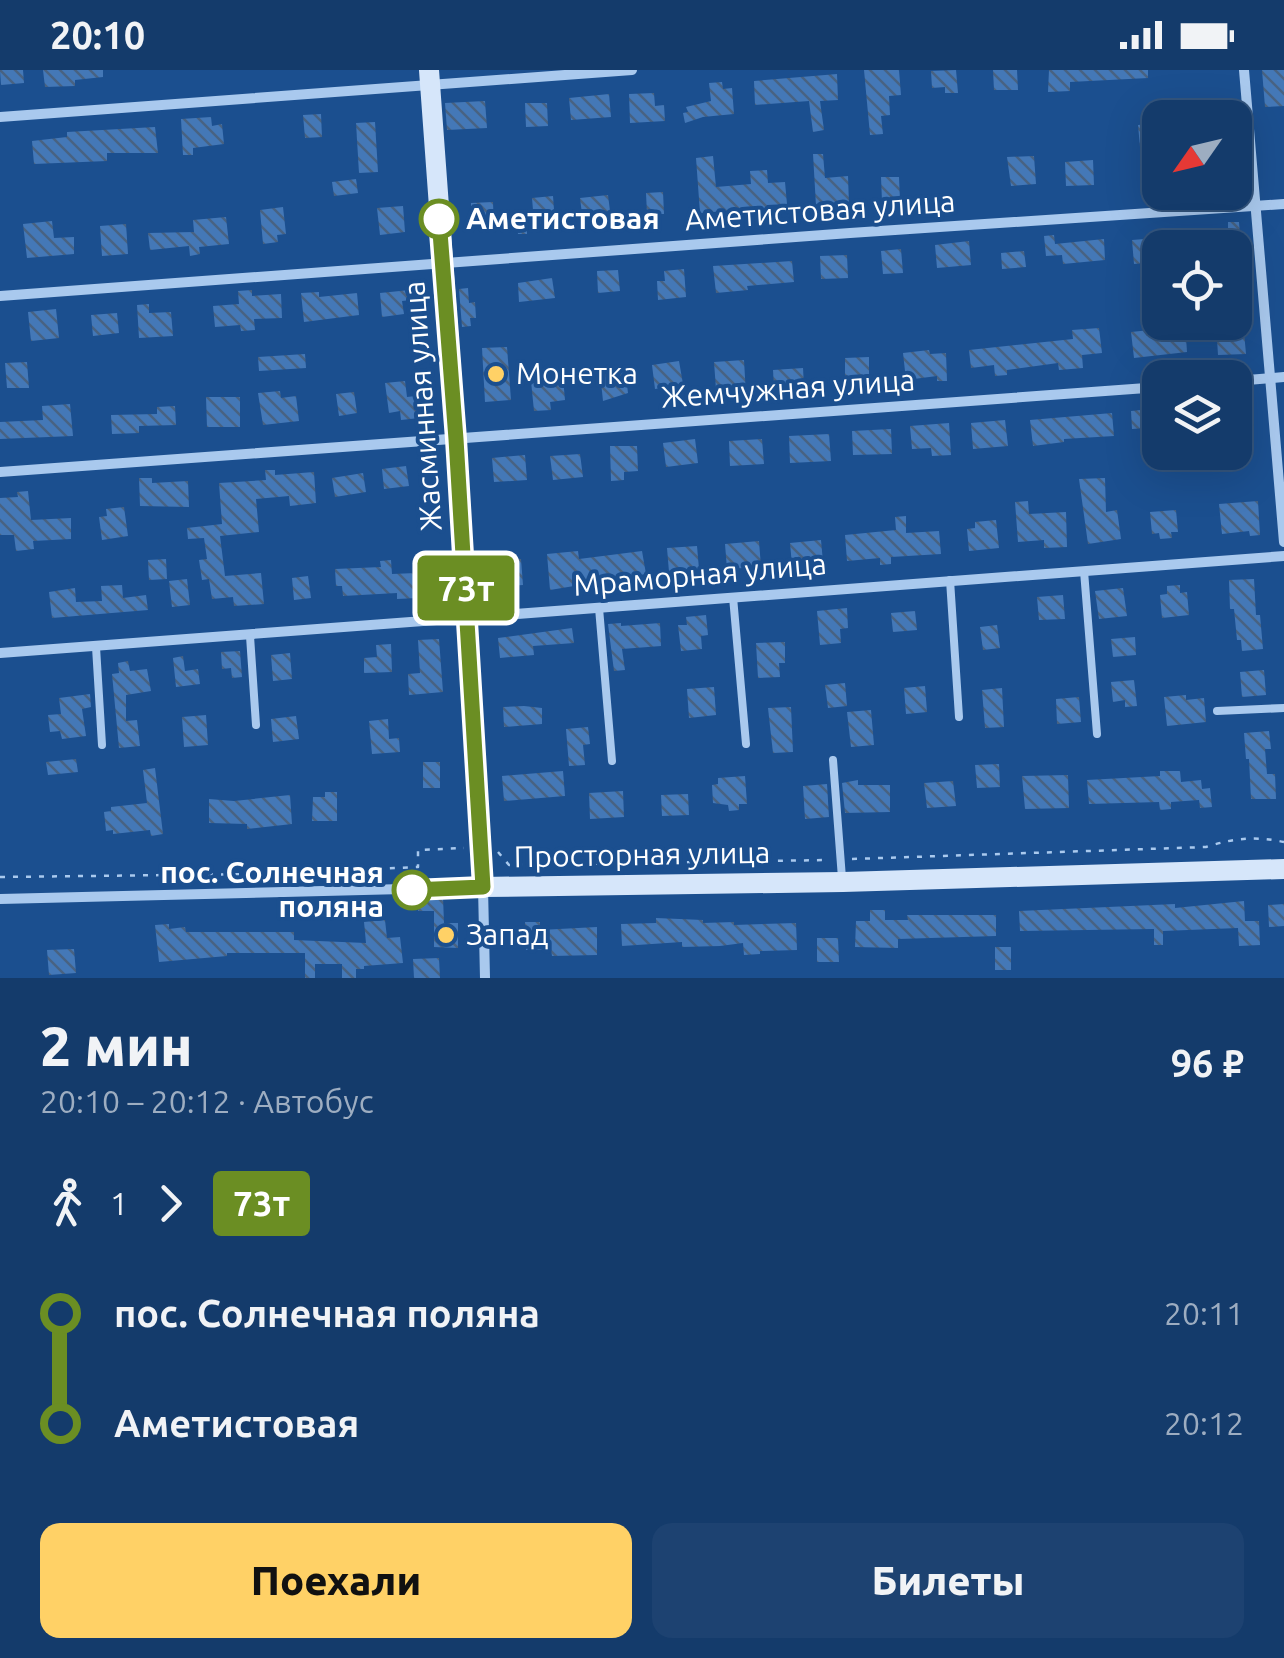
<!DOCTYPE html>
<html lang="ru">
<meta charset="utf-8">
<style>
body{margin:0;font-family:Ubuntu,sans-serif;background:#1d4271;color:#f1f3f6;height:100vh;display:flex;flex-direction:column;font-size:38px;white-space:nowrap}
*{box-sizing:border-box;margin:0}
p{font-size:32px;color:#9dadc1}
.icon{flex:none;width:55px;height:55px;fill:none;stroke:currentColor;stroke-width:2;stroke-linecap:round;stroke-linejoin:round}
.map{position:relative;height:908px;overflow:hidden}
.sheet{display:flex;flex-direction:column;background:#143b6b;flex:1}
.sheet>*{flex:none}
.badge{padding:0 20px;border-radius:8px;font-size:35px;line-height:65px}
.needle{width:65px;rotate:236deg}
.controls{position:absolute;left:1142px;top:30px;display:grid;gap:20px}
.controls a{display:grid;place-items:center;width:110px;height:110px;border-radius:20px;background:#143b6b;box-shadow:0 10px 40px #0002,0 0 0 2px #33557e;font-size:50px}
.map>.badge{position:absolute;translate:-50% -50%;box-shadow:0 0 0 5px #fff}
.legs{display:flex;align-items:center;gap:15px;height:110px;padding:0 40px;font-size:32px}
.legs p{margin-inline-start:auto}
.headline{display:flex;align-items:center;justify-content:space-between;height:170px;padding:0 40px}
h1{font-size:55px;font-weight:800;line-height:75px}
.action{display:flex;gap:20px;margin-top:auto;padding:20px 40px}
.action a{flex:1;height:115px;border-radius:20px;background:#ffd166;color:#111;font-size:40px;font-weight:800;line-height:115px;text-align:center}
.action a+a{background:#1d4271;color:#f1f3f6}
ul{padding:0 40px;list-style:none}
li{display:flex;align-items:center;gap:35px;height:110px;font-size:38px}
li i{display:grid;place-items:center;width:15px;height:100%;margin:0 12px;background:currentColor}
li i::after{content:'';width:25px;height:25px;margin:-12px;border:8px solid;border-radius:50%;background:#143b6b}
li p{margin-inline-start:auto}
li:first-child i{background:linear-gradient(#0000 50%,currentColor 0)}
li:last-child i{background:linear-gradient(currentColor 50%,#0000 0)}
.status{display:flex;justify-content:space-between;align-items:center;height:70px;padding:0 50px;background:#143b6b;direction:ltr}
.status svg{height:28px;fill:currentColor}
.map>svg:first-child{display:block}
.building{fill:url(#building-back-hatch)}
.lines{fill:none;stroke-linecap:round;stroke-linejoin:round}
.path{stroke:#a9c9ee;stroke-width:2.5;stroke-dasharray:5 8;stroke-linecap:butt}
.lane{stroke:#a9c9ee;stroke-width:8}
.street{stroke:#a9c9ee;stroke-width:10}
.secondary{stroke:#d6e6fa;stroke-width:20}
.line-1-casing{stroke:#fff;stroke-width:22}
.line-1{stroke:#6b8e23;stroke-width:15}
.stop-1-dot{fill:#fff;stroke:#6b8e23;stroke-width:5}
.poi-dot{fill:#ffd166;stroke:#1b4f8f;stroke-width:4}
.labels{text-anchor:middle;stroke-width:8;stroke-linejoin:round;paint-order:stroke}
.street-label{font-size:30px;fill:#fff;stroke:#1b4f8f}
.stop-label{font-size:30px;font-weight:bold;fill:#fff;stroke:#1b4f8f;text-anchor:start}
.poi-label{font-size:30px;fill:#fff;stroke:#1b4f8f;text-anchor:start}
</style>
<div class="status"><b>20:10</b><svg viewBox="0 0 49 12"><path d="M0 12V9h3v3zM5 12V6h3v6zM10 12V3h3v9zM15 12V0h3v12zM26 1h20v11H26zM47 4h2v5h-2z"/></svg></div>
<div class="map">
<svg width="1284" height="908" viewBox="0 0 1284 908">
<defs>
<pattern id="building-back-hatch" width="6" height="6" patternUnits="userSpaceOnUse" patternTransform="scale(2.5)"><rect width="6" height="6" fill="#4478b7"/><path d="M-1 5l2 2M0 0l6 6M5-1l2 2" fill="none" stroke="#486282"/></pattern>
</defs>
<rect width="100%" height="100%" fill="#1b4f8f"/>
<g class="building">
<path d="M0,0h23l1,13 -23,2z"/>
<path d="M43,0h60v7l-28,3v6l-30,1z"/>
<path d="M864,0h35l2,25 -12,1 1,19 -9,1 2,18 -13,1z"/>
<path d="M956,0l2,23h-13v-6l-13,1 -1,-17z"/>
<path d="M993,0h24l1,20h-24z"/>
<path d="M1148,0v8l-78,4v9l-22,1 1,-22z"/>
<path d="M1262,0h22v36l-19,1z"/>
<path d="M837,4l1,26 -18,1 4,29 -11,2 -4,-31 -54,4 -1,-24z"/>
<path d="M722,12l1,7 9,-1 2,26 -31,3 -18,6 -2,-10 5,-1 -2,-5 25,-6 -2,-18z"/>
<path d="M654,23l1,13 9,-1 1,16 -35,2 -1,-29z"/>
<path d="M609,24l2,23 -40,3 -2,-22z"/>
<path d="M485,31l2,27 -40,2 -2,-27z"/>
<path d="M525,33h22l1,23 -22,1z"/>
<path d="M321,44l1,23 -17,1 -2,-23z"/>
<path d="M211,47l1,9 10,-2 2,20 -31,4v7h-10l-2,-36z"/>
<path d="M375,52l3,50 -19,1 -3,-50z"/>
<path d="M1160,53v67l-16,1 -6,-66z"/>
<path d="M155,57l3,26h-51v8l-73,3 -2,-23 35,-4v-5z"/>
<path d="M813,84h10l2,24 23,-2 1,29 -33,1z"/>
<path d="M713,86l3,31 35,-3 -1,-13 17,-1 1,13 17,-1 2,22 -20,1 1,9 -15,1 -1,-6 -52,4 -4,-55z"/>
<path d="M1034,86l2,28 -25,2 -4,-29z"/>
<path d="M1093,90l1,25 -28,1 -1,-24z"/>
<path d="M881,107h18l1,23 -18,1z"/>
<path d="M356,109l2,14 -24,3 -2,-14z"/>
<path d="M663,122l1,22h-17l-1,-21z"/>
<path d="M608,125l3,24 -28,3 -3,-24z"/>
<path d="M553,126l2,27 -28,2v9h-9l-2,-23 17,-1 -1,-12z"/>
<path d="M493,132l1,29 -14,1v-5l-8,1 -1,-25z"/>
<path d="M403,136l2,26 -25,3 -3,-27z"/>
<path d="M283,137l3,27 -9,1 1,7 -15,2 -3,-34z"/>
<path d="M226,147l3,27 -30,3 1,7 -10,2 -1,-10 -39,4 -2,-17 46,-1 -1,-12z"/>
<path d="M52,151l2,17 20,-1v17l-47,4 -4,-34z"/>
<path d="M1228,152h11l2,26h-62l-2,-16 51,-3z"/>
<path d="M126,154l2,30 -26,2 -2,-30z"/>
<path d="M1054,165l1,9 49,-5 1,21 -42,4 -1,-9 -16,1 -2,-20z"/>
<path d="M1157,168l2,24 -25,2 -2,-24z"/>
<path d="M969,171l2,24 -34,3 -2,-23z"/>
<path d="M901,179l2,24 -20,1 -2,-23z"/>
<path d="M1024,181l2,16 -24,2 -1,-16z"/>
<path d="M847,185l1,23 -27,1 -1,-23z"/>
<path d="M792,191l2,21 -47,4 1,4 -32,3 -3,-27z"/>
<path d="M684,199l2,28 -28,3 -1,-19h8l-1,-10z"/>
<path d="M618,200l2,21 -22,2 -1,-22z"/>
<path d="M552,208l3,20 -36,4 -1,-19z"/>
<path d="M468,218l1,15 6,-1 1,16h-6l1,8 -9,1 -3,-38z"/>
<path d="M252,220v6l29,-2 1,24 -28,1 1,11 -14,1 -1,-6 -25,2 -2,-21 26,-2 -1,-13z"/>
<path d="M410,220l1,10 -9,1 2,13 -22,3 -2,-24z"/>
<path d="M319,222v5l38,-4 2,22 -55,7 -3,-29z"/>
<path d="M149,234v9l22,-1 2,24 -34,2 -2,-33z"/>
<path d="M56,239l3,29 -28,3 -3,-29z"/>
<path d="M117,243l2,20 -26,3 -2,-21z"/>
<path d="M1216,252h27l3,32 -28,1z"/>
<path d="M1099,258l3,25 -20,2 1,13 -24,2 -1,-7 -51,7v5l-12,1 -1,-11 -23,3 -2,-18 104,-11 -1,-9z"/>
<path d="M1160,259l2,11 24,-3 1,15 -53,6 -3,-26z"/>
<path d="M507,277l4,53 -26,2 -3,-54z"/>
<path d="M929,280l1,4 16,-1 1,28h-10v-5l-31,4 -3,-27z"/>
<path d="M305,284l1,14 -47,3 -1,-14z"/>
<path d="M869,287v18l-24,1v-18z"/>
<path d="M744,290l2,35 -11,1 -1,-8 -18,1 -2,-27z"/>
<path d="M679,291l4,23h-4l1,9 -11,2 -1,-8 -13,2 -3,-24z"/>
<path d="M27,292l2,26h-22l-2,-25z"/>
<path d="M803,298l1,19 -30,1 -1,-18z"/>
<path d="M625,299l3,24 -25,8 -3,-29z"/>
<path d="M563,308l2,22 -15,2 1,8 -17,1 -3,-30z"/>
<path d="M405,311l2,16 9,-1 3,22 -18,2 -1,-9 -11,2 -4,-30z"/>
<path d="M280,321l1,7 15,-2 3,25 -36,4 -5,-32z"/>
<path d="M354,322l3,21 -18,3 -3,-22z"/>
<path d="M206,327h34v30h-33z"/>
<path d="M1235,333h12l1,22h-4l3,29 -12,1z"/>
<path d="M70,334l3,32 -73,3v-17l43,-2 -1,-14z"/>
<path d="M175,336l1,19 -37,1v7l-27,1 -1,-19 46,-1v-7z"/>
<path d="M1160,338v19l-28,2 -1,-18z"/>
<path d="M1112,343l2,23 -50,3v3l-31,4 -3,-26z"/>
<path d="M1005,350l3,26 -35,3 -2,-26z"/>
<path d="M949,353l2,32 -19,1 -1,-8 -19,1 -2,-23z"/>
<path d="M891,359l1,25 -39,1 -1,-24z"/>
<path d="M829,364l2,27 -41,2 -1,-27z"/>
<path d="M695,369l3,24 -32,4 -3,-24z"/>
<path d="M762,369l2,25 -34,2 -1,-25z"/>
<path d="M610,376h27l1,25 -14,1v8l-13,1z"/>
<path d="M580,384l3,23 -30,3 -3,-24z"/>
<path d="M525,385l2,25 -33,2 -2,-24z"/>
<path d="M406,396l3,20 -25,3 -2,-20z"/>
<path d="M265,400h10v5l39,-3 2,31 -26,3 -1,-10 -33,3 3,33 -39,4 5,40 36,-3 3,31 -30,2 -1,-9 -21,2 -3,-20 -7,1 -3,-20 8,-1 -3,-21 -16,1 -1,-11 35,-4 -3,-41 47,-3z"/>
<path d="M363,403l3,19 -31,5 -3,-19z"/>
<path d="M139,408h13v5l36,-2 1,26 -49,-1z"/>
<path d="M1105,408l1,34 11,-2 4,29 -33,5 -9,-65z"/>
<path d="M28,421l3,29 40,-2v21l-38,2 1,8 -18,2 -2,-16h-14v-37l18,-1 -1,-5z"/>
<path d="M1028,431l1,13 37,-2 1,35 -23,1v-8l-26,2 -3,-40z"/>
<path d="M1258,431l2,34 -10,1 -1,-5 -27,3 -3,-30z"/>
<path d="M124,437l4,29 -26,4 -3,-23 8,-1 -1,-7z"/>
<path d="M1176,440l2,22h-7l1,6 -12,1 -1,-6 -7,1 -2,-22z"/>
<path d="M906,446v17l33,-2 2,23 -50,3v7l-11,1v-7l-33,3 -2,-26 51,-5 -1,-13z"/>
<path d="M996,450l3,28 -30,3 -2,-22 8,-1v-6z"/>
<path d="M821,470l2,22 -31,3 -2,-22z"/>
<path d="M759,471l2,26 -34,2 -2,-25z"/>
<path d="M697,476l2,23 -30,3 -2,-24z"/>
<path d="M578,481l1,8 63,-8 4,23 -96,16 -3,-36z"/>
<path d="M166,489l1,20 -18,1 -1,-20z"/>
<path d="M521,489l2,26 -43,3 -2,-27z"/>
<path d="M391,490l1,14 24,-1 1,25 -20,1v-6l-54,3 -1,-10h-6l-1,-17 46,-2 -1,-6z"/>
<path d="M308,506l3,22 -17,2 -2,-22z"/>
<path d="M187,509l3,26 -18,2 -3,-26z"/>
<path d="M1254,509l2,36h4l3,34 -21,2 -1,-11h-4l-3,-31h-4l-1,-29z"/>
<path d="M122,515l1,13 23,-3 2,15 -96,8 -3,-26 26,-4 1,14 26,-1 -1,-15z"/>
<path d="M1180,515v8l7,-1 2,23 -27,3 -2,-23 7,-1v-8z"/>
<path d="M1123,518l4,28 -28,3 -4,-28z"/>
<path d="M1063,525l2,24 -26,1 -2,-23z"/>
<path d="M847,538l1,20 -8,1 1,14 -21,2 -3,-34z"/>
<path d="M915,541l2,19 -24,2 -2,-19z"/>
<path d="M706,545l2,20 -7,1 1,13 -21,2 -3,-26h9l-1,-8z"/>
<path d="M621,553v3l39,-3 1,23 -39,3 3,21 -11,1 -6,-47z"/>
<path d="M997,555l3,23 -17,2 -3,-23z"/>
<path d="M572,558l2,15 -41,3 1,9 -34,3 -2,-20z"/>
<path d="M1135,567l1,18 -23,2 -2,-18z"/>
<path d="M439,569l4,53 -34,3 -1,-21 12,-1 -2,-33z"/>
<path d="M785,572v21h-6l1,14 -22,1 -2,-35z"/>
<path d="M391,574l1,28 -28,1v-15l13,-1 -1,-12z"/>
<path d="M240,581l2,26 -10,1 -1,-10 -9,1 -1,-17z"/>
<path d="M290,583l2,26 -19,2 -2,-26z"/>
<path d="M183,586l2,15 13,-2 2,15 -24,3 -3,-29z"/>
<path d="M128,591l2,10 17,-2 4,22 -25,4v26l11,-1 3,26 -21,2 -7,-74 7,-1 -1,-10z"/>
<path d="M1264,600l2,25 -24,2 -2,-25z"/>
<path d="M1134,610l3,26 -12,1v-7l-12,2 -2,-20z"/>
<path d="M845,613l2,23 -19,2 -3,-23z"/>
<path d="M925,616l2,26 -21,2 -2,-26z"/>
<path d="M714,617l2,28 -27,3 -2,-29z"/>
<path d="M1002,618l2,39 -19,1 -3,-38z"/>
<path d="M90,624l1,13 -9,2 4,27 -24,3 -2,-8 -10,1 -2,-17 13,-1 -2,-16z"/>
<path d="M1186,625v5l18,-2 2,24 -39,4 -3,-29z"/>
<path d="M1079,627l2,25 -24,2 -1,-25z"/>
<path d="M524,636l18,2v16l-38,3 -1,-20z"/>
<path d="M791,637l2,45 -20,1 -5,-45z"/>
<path d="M871,640l3,35 -23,2 -4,-35z"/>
<path d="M206,645l2,30 -24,2 -2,-30z"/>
<path d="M296,646l3,23 -26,3 -2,-23z"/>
<path d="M388,649l1,20 10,-1 1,14 -28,2 -3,-33z"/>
<path d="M588,657l2,17 -7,1 2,20 -16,1 -3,-37z"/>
<path d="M1269,661l2,18h-6l2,25h8l1,25h-25l-2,-40h-3l-2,-26z"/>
<path d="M76,689l2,13 -30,3 -2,-13z"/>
<rect x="423" y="692" width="17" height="26"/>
<path d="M999,694l1,23 -23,1 -2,-23z"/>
<path d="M155,698l8,66 -12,2 -1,-6 -37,4v-4l-7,1 -2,-19 7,-1v-4l36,-4 -4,-33z"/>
<path d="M563,701l2,25 -61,5 -2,-25z"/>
<path d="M1160,701h20l1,11 20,-2 1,9 8,-1 2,19 -12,1 -1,-8 -28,2v7l-11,1 -1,-8 -70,2 -2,-24 73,-4z"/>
<path d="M1068,705l1,33 -44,1 -3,-33z"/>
<path d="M745,706l2,28h-8v6l-10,1 -1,-6 -15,-2 -1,-18 6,-1v-6z"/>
<path d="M858,710v5h32v27l-45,1 -3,-30z"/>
<path d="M953,711l3,25 -29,2 -3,-25z"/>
<path d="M827,714l2,33 -24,2 -2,-33z"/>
<path d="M623,721l1,26 -34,2 -1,-26z"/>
<path d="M325,722h12v29h-25l1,-24h12z"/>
<path d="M688,724l1,21 -27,1 -1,-21z"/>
<path d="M290,725l2,29 -45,5v-5l-38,-1v-24l25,2z"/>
<path d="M418,827h25l1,26h14v25l-24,-1v-36h-16z"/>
<path d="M1244,831l1,20h14l1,24 -21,1 -1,-18 -75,3v14h-9v-16l-134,2 -1,-20 156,-7v4z"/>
<path d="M1284,834v22l-15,1 -1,-22z"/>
<path d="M870,840h15v10h23l-1,-5h89v21l-98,3v9l-43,-1 1,-26h14z"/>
<path d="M656,848l47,2v3l31,-1v3l62,-2 1,27 -37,1v3l-16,1 -1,-12 -23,3 -38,1v-5l-60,4 -1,-22 35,-1z"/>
<path d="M385,850l2,18 13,-1 3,26 -39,3v3h-8v9h-14v-14h-27v14h-10v-25h-78v3l-68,6 -4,-37 14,-1v5l16,-2 1,5h108v8l72,3 -2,-21z"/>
<path d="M525,852h15v8l57,-3v28l-45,1 -1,-7 -25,1z"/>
<path d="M817,868h21l1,24h-22z"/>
<rect x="995" y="877" width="16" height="23"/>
<path d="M74,879l2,24 -27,2 -2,-25z"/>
<path d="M439,888l1,20h-26l-1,-19z"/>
</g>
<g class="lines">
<g class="path">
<path d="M498,782l11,13 320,-5"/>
<path d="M852,789l354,-12c28,-9 49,-11 78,-5"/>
<path d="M0,807l256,-3 162,-7v-17l46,-2"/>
</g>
<g class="lane">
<path d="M1084,501l13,163"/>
<path d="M950,510l9,137"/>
<path d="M733,527l13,147"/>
<path d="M599,538l13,153"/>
<path d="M250,566l6,89"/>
<path d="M96,577l6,98"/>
<path d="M1217,641l67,-3"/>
<path d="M833,690l9,118"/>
</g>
<g class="street">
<path d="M1244,0l40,472"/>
<path d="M0,47l632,-47"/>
<path d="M0,226l850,-63 434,-29"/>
<path d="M1235,311l49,-4"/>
<path d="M0,402l1160,-85"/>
<path d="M0,583l1284,-97"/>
<path d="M0,829l483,-12 2,91"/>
</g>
<path class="secondary" d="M429,0l27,369 27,448 360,-5 441,-13"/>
</g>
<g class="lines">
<g class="line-1-casing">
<path id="line-1" d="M412,820l71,-3 -27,-448 -17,-220"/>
</g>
<use href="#line-1" class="line-1"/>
</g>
<g class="stop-1-dot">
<circle cx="439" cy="149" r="18"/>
<circle cx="412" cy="820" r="18"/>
</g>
<g class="poi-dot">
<circle cx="496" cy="304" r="10"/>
<circle cx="446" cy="865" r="10"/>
</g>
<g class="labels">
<g class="street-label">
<text transform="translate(820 141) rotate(-4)" y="10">Аметистовая улица</text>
<text transform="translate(788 319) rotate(-4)" y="10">Жемчужная улица</text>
<text transform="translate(423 336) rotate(-94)" y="10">Жасминная улица</text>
<text transform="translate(700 505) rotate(-5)" y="10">Мраморная улица</text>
<text transform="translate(642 785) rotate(-1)" y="10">Просторная улица</text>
</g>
<g class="stop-label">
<text x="466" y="159">Аметистовая</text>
<text x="384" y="813" text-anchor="end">пос. Солнечная<tspan x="384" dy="34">поляна</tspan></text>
</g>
<g class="poi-label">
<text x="516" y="314">Монетка</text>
<text x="466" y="875">Запад</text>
</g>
</g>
</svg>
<div class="controls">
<a><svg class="needle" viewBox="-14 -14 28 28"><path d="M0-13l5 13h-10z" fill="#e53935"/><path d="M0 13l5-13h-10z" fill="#9dadc1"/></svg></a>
<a><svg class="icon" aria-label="locate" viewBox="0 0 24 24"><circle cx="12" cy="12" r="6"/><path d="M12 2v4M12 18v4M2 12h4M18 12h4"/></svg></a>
<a><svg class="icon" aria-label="layers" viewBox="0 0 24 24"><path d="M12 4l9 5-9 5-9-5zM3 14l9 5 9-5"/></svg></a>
</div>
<b class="badge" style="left:466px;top:518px;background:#6b8e23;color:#fff">73т</b>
</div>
<section class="sheet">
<div class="headline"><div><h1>2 мин</h1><p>20:10 – 20:12 · Автобус</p></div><b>96 ₽</b></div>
<div class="legs"><svg class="icon" aria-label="walk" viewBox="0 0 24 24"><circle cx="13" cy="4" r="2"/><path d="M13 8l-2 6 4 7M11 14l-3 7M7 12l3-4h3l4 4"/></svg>1<svg class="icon" aria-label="forward" viewBox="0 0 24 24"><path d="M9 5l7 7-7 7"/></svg><b class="badge" style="background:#6b8e23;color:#fff">73т</b></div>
<ul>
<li><i style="color:#6b8e23"></i><b>пос. Солнечная поляна</b><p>20:11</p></li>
<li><i style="color:#6b8e23"></i><b>Аметистовая</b><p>20:12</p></li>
</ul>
<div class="action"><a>Поехали</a><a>Билеты</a></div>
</section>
